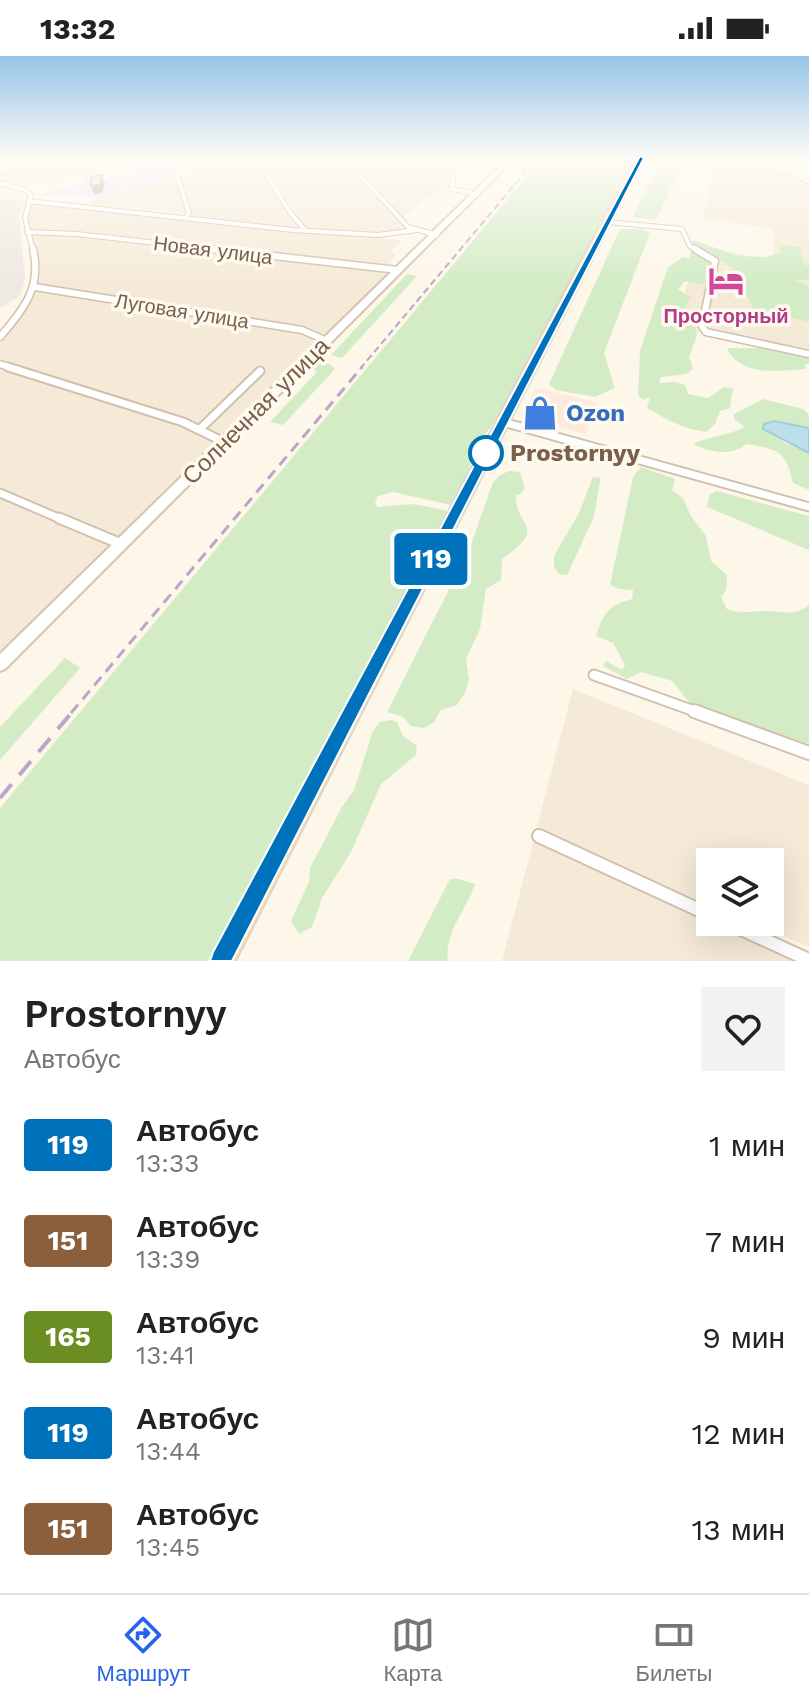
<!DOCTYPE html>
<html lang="ru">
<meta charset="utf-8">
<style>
body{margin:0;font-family:"Work Sans",sans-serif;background:#f2f2f2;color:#222;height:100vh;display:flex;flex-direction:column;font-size:30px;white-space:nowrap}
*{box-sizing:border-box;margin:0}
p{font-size:26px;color:#767676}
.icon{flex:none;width:44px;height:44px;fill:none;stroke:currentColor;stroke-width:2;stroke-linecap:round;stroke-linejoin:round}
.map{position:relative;height:905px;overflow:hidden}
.panel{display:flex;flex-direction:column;background:#fff;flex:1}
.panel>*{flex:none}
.badge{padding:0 16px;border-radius:6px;font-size:28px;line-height:52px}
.buttons{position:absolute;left:696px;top:792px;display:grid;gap:16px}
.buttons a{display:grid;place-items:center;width:88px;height:88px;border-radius:0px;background:#fff;box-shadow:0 8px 32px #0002;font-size:40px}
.map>.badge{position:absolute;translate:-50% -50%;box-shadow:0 0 0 4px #fff}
.round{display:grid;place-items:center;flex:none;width:84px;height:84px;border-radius:0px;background:#f2f2f2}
.overview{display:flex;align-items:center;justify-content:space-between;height:136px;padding:0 24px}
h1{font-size:38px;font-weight:600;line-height:60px}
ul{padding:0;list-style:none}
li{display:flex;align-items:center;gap:24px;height:96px;padding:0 24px}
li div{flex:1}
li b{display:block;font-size:30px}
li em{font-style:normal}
li .badge{min-width:88px;font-weight:700;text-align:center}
.status{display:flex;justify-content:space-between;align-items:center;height:56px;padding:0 40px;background:#fff;direction:ltr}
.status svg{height:22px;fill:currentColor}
.tab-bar{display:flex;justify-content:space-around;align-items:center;height:112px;border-top:2px solid #e0e0e0;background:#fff;font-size:22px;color:#767676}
.tab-bar a{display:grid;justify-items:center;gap:4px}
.tab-bar .on{color:#2563eb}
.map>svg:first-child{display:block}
.residential{fill:#f5ead7}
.commercial{fill:#fee9dd}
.industrial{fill:#eee9e2}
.education{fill:#f4e5fa}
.green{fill:#d3ecc6}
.water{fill:#bcdfe9;stroke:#a1cedb;stroke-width:2}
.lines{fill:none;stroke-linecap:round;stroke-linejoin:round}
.street-far4-casing{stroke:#d1c0ad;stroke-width:6}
.street-far3-casing{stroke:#d1c0ad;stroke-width:9}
.street-far2-casing{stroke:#d1c0ad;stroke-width:11}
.street-far1-casing{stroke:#d1c0ad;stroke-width:13}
.street-casing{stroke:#d1c0ad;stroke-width:16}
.secondary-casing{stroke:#d6c2ad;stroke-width:4}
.primary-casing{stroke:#dcd5d0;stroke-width:4}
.street-far4{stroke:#fff;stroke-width:4}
.street-far3{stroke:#fff;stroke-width:6}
.street-far2{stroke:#fff;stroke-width:7}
.street-far1{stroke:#fff;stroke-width:9}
.street{stroke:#fff;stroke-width:12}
.secondary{fill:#fff;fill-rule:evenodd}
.primary{fill:#fee2a0;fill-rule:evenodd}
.rail-far2{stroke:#bba5c9;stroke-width:2;stroke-dasharray:7 4;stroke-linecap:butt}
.rail-far1{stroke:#bba5c9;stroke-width:3;stroke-dasharray:11 7;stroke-linecap:butt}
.rail{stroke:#bba5c9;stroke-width:4;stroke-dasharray:18 12;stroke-linecap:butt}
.shaded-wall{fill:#ab9786}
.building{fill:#f4d8bf;stroke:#ab9786;stroke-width:2}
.line{fill:#0072bc;stroke:#fff;stroke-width:2}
.stop-dot{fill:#fff;stroke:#0072bc;stroke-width:4}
.labels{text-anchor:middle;stroke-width:7;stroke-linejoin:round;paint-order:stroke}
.far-street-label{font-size:20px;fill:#7a5f4b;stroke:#fffaf0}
.far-hotel-label{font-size:20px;font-weight:bold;fill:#b23c85;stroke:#fffaf0}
.street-label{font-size:24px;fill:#7a5f4b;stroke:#fffaf0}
.shop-label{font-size:24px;font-weight:bold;fill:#366cbe;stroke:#fffaf0;text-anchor:start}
.stop-label{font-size:24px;font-weight:bold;fill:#7a5f4b;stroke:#fffaf0;text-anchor:start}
</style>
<div class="status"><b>13:32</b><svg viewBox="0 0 49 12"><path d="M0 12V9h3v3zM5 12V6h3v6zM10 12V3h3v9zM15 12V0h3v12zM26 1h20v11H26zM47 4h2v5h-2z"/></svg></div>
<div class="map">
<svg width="809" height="905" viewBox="0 0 809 905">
<rect width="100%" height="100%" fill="#fdf7e9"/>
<g class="residential">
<path d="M0,102h153l-68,8v9l-72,8 -13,-2z"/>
<path d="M262,102h80l65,72 -29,4 -69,-5 -7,-5z"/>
<path d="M346,102h82l23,22 -49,37z"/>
<path d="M258,106l39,65 -105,-10 -11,-32 2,-10 32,-8z"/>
<path d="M716,106l69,9 24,12v171l-132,-26 19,-81 78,13v-31l-71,-11z"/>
<path d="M174,122l13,35 -97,-9 6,-6z"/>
<path d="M35,146l333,34 34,5 -12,11 6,2 -8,12 -358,-36 -3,-20 2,-6z"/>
<path d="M38,176l348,36 3,4 -63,65 -22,-8 -266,-43 2,-13 -9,-38z"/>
<path d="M42,234l258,41 23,11 -100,96 -37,-19 -186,-57v-20l34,-49z"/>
<path d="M0,310l180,57 35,22 -94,93 -121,-49z"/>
<path d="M0,441l114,49 -114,110z"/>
<path d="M573,633l236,96v162l-59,-25h20v-60h-60v43l-174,-75z"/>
<path d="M534,783l257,122h-289z"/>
</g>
<path class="commercial" d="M535,332l62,14 -11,32 -63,-15z"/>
<path class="industrial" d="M0,144h26l-7,14 6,65 -5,17 -20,12z"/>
<path class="education" d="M169,110l5,12 -78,20 -62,-2 55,-16z"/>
<g class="green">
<path d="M542,102h93l-138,259 -25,37 -4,21 -17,30 -58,-13 -15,4 -3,7 3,4 34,-3 33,6 2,3 -239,448h-208v-153z"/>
<path d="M662,102l23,2 -29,59 -22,-1 -1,-2z"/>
<path d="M620,173h21l9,4 -46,120 11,35 -20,9 -39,-7 -7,-6z"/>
<path d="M693,184l45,16 27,1 17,-4 -5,-8 23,2 4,18 5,1v14h-14l14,6v36l-56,-14c-11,-22 -12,-39 -37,-50l-9,9 -1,15 -5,3 -16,-4 -7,8 13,9 -6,9 -2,11 12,8 2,10 -8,21 4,11 -6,6 -26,3 -2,6 16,-1 10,3 3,9 20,4 16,-11 9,1 -3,20 -10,3 -5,13 -9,8c-22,-3 -39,-12 -59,-24l3,-11 -7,3 -5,-5 2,-44 28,-84 15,-10 7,1z"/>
<path d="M407,218l10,2 -75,82 -11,-3z"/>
<path d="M730,292h33l46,10v6h-4v5c-27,2 -61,8 -78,-19z"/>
<path d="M318,306l12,2 5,5 -52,56 -13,-3 47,-50 -4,-3z"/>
<path d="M763,343l40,10 6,6v13l-7,-3 -21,16 28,12v37l-16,-7c-7,-32 -15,-34 -47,-39 -14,13 -37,8 -53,0 18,-8 36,-9 52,-17l-11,-8v-5z"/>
<path d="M641,411l34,12 -3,11 11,8 8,18 15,20 5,25 16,14 -1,15 -5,7 6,12c16,6 23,2 39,2 18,0 27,6 43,-6v139l-119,-41 -18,-22 -31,-9 -14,7 -24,-13 3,-5 16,9 3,-5 -12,-22 -17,-7c7,-23 12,-30 36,-37l1,-9 -14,-1 -9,-4 23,-108z"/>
<path d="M509,415l11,1 5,17 -6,6 -3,-1c-2,35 35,30 -14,65l-1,21 -15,9 -6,40 -14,30 3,21 -4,13 -8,12 -16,5 -7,12 -10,6 -13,-2 -8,-9 -16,-5 82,-162 24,-68 7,-7z"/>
<path d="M593,421l7,1v3l-6,36 -27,58 -8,-1 -5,-7v-11l25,-43z"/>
<path d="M717,435l92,25v34l-102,-43 3,-13z"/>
<path d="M65,602l15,10 -80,92v-33z"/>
<path d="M390,664l7,2 6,14 14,10 -1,9 -35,29 -30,68 -29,46 -10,29 -13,7 -8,-13 18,-39 1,-14 32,-61 12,-17 19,-59 7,-9z"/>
<path d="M450,823h9l16,5c-8,26 -31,47 -27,77h-40z"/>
</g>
<path class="water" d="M774,365l35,7v25l-46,-24 1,-5z"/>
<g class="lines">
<g class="street-far4-casing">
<g id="street-far4">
<path d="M86,102l3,21"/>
<path d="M171,102l18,55 -3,4"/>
<path d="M257,102l32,53 15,18"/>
<path d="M344,102l64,69 29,8"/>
<path d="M432,102l21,19 -1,12 25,5"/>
<path d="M696,102l93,13 20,11"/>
<path d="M789,115l1,-13"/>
<path d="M0,116l25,-14"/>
<path d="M0,127l26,7 5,5 -6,23 8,33"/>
<path d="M28,145l265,29 85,5 39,-5"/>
<path d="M608,166l74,7 8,17 8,5"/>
<path d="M27,176l50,2 151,17"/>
</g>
</g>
<g class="street-far3-casing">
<g id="street-far3">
<path d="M211,193l187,21"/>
<path d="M695,193l20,12 -13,65 4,6 103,22"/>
<path d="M35,231l267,43 25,11"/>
<path d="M0,281c24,-28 42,-50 33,-88"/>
<path d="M0,308l15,5"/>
</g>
</g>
<g class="street-far2-casing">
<g id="street-far2">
<path d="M8,311l175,55 41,20"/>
<path d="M503,366l306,85"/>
<path d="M199,374l61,-59"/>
<path d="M0,437l63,27"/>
</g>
</g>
<g class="street-far1-casing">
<g id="street-far1">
<path d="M59,462l62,26"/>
<path d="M594,619l106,38"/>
</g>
</g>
<g class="street-casing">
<g id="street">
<path d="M694,655l115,42"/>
<path d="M539,780l171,79"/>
<path d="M726,866l83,38"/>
</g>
</g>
<g class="secondary-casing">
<path id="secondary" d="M508,102h7l-510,511 -5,2v-17z"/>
</g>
<g class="primary-casing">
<path id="primary" d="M636,102h7l-408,803h-24z"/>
</g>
<use href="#street-far4" class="street-far4"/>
<use href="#street-far3" class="street-far3"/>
<use href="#street-far2" class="street-far2"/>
<use href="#street-far1" class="street-far1"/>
<use href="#street" class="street"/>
<use href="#secondary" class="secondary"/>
<use href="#primary" class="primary"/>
<path class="rail-far2" d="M360,313l177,-211"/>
<path class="rail-far1" d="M71,657l291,-346"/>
<path class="rail" d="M0,742l73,-87"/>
</g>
<path class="shaded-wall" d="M102,119l3,8 -3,10 -8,1 -3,-8z"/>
<path class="building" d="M102,119l-2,10 -9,1v-9z"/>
<linearGradient id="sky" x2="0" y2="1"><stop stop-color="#96c5e8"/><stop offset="0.45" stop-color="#fefbf5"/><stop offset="1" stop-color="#fefbf5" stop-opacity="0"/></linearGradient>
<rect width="809" height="229" fill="url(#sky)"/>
<path class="line" d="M640,100l4,2 -412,803h-22l3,-9z"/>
<defs>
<g id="hotel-bare" transform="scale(2.76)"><path d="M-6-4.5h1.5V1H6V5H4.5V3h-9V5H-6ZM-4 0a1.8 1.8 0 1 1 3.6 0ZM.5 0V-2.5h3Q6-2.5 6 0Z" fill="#d1479c" stroke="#fffaf0" stroke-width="2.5" paint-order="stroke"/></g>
<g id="shop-bare" transform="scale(2.76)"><path d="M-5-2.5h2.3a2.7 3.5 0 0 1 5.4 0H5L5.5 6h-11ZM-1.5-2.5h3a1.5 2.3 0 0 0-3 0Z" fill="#3f7fe0" stroke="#fffaf0" stroke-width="2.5" paint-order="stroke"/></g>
</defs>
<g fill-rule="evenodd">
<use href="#hotel-bare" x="726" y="225"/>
<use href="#shop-bare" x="540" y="357"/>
</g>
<circle class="stop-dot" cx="486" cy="397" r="16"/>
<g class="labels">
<g class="far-street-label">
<text transform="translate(213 194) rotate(7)" y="7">Новая улица</text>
<text transform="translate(182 255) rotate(9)" y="7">Луговая улица</text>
</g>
<g class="far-hotel-label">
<text x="726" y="267">Просторный</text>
</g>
<g class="street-label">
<text transform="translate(256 355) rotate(-45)" y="8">Солнечная улица</text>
</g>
<g class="shop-label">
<text x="566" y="365">Ozon</text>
</g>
<g class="stop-label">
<text x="510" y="405">Prostornyy</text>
</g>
</g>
</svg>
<div class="buttons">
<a><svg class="icon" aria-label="layers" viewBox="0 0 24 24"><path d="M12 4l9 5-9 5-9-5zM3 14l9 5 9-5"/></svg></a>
</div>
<b class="badge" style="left:431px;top:503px;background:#0072bc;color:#fff">119</b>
</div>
<section class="panel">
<div class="overview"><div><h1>Prostornyy</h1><p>Автобус</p></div><a class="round"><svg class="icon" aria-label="heart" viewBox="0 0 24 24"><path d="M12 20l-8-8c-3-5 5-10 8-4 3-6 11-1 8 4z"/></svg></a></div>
<ul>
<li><span class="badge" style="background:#0072bc;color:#fff">119</span><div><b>Автобус</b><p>13:33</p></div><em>1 мин</em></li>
<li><span class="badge" style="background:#8b5e3c;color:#fff">151</span><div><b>Автобус</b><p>13:39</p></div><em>7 мин</em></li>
<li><span class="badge" style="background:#6b8e23;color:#fff">165</span><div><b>Автобус</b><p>13:41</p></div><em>9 мин</em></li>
<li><span class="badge" style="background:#0072bc;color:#fff">119</span><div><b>Автобус</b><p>13:44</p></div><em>12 мин</em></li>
<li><span class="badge" style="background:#8b5e3c;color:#fff">151</span><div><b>Автобус</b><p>13:45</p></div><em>13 мин</em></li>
</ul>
</section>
<nav class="tab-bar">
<a class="on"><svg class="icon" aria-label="directions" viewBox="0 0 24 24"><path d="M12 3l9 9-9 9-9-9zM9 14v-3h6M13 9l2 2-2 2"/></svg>Маршрут</a>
<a><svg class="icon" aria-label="map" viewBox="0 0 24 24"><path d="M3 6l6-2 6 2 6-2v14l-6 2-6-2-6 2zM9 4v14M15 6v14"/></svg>Карта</a>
<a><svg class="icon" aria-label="tickets" viewBox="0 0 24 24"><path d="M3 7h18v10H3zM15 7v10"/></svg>Билеты</a>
</nav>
